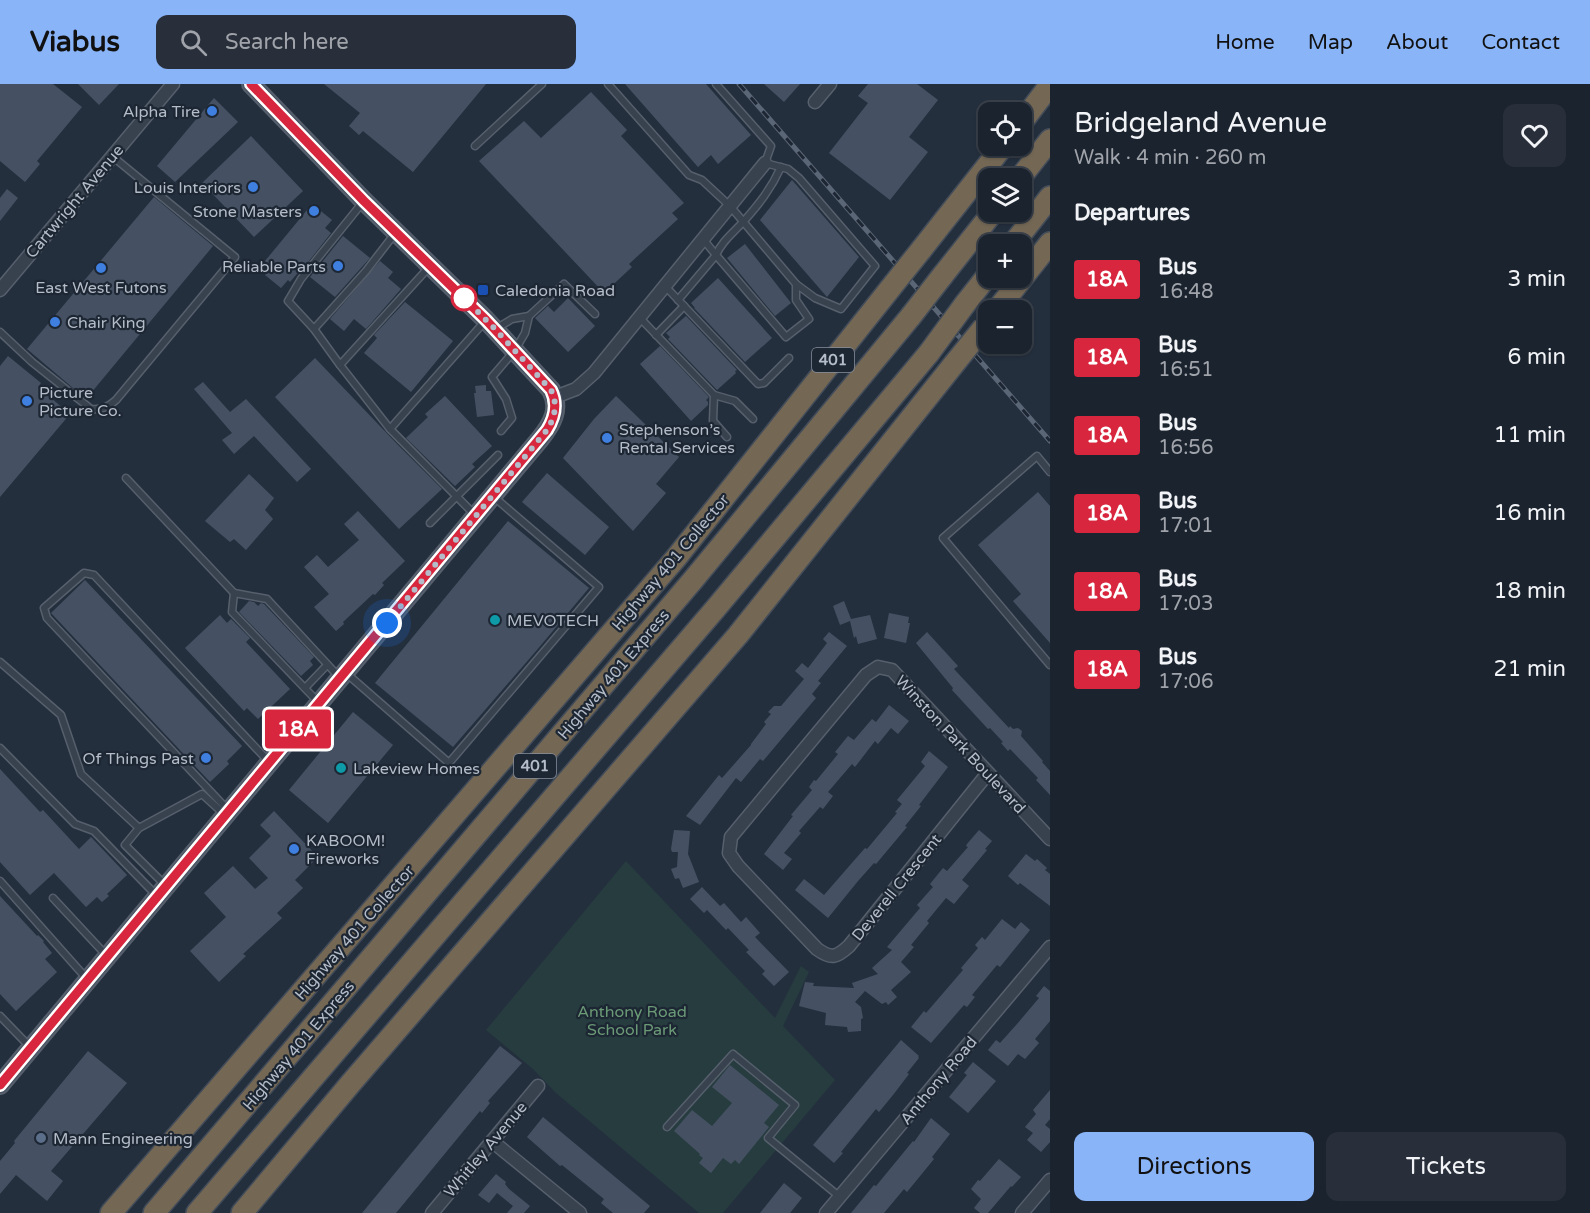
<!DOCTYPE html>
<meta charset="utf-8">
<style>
body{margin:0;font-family:"Varela Round",sans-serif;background:#282f3a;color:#f1f3f6;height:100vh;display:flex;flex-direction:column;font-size:22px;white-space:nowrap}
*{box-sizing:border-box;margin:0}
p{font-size:20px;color:#a0a4aa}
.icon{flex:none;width:33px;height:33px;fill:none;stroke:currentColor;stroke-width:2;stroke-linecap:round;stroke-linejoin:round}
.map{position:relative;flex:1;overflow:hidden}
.panel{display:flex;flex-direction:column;background:#1b232e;width:540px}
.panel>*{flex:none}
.badge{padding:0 12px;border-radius:4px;font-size:21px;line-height:39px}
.buttons{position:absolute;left:978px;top:18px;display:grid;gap:12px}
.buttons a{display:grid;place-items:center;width:54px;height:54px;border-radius:12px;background:#1b232e;box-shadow:0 2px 4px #0004,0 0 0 2px #39404a;font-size:30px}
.you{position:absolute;width:30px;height:30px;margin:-15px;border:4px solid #fff;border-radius:50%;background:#1a73e8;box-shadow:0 0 0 9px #1a73e833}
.map>.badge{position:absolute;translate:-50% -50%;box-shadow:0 0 0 3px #fff}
h2{padding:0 24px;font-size:22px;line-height:54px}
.round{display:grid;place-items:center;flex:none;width:63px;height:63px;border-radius:12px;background:#282f3a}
.head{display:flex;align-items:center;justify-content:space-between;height:102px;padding:0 24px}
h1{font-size:28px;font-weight:600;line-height:45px}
.cta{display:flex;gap:12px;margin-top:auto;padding:12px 24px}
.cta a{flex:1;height:69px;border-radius:12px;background:#8ab4f8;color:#111;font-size:24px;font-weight:600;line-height:69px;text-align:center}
.cta a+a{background:#282f3a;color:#f1f3f6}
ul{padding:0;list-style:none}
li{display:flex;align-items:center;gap:18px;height:78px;padding:0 24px}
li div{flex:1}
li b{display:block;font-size:22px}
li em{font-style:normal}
li .badge{min-width:66px;font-weight:700;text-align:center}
header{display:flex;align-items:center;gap:36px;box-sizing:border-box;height:84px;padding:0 30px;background:#8ab4f8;color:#111}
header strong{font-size:28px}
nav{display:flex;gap:33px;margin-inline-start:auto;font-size:21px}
.search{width:420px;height:54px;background:#282f3a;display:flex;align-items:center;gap:15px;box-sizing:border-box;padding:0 21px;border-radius:12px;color:#a0a4aa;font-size:22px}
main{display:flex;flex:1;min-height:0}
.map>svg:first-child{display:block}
.green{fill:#263c3f}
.building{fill:#455162}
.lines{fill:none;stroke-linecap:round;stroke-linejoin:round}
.lane-casing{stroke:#565f6c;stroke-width:9}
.street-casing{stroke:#565f6c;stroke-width:15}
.secondary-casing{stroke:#565f6c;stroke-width:20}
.highway-casing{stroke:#434c59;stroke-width:24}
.lane{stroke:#38414e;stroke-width:6}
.street{stroke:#38414e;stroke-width:12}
.secondary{stroke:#465061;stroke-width:16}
.highway{stroke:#746855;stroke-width:21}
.rail-casing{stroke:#5a6575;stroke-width:5}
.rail{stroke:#1d2633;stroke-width:3;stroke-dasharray:9;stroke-linecap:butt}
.highway-bridge-casing{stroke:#434c59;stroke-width:24;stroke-linecap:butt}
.highway-bridge{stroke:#746855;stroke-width:21}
.line-casing{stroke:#fff;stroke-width:14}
.line{stroke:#d7263d;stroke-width:9}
.walk{stroke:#b4bcc9;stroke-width:6;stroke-dasharray:0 10.8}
.shop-dot{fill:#3f7fe0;stroke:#1d2633;stroke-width:2}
.transit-dot{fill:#1a4fb4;stroke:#1d2633;stroke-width:2}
.stop-dot{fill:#fff;stroke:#d7263d;stroke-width:3}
.culture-dot{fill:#0f9aa8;stroke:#1d2633;stroke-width:2}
.service-dot{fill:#5c6f8a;stroke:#1d2633;stroke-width:2}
.labels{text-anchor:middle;stroke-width:4.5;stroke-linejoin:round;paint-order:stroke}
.shield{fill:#1d2633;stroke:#878f9c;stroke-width:1.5}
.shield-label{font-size:15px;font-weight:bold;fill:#b4bcc9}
.poi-label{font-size:16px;fill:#b4bcc9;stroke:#1d2633;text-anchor:start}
.street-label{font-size:16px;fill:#b4bcc9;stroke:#1d2633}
.park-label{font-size:16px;fill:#6b9a76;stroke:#1d2633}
</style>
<header>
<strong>Viabus</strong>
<div class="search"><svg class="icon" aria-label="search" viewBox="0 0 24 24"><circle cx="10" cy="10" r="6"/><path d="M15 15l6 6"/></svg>Search here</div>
<nav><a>Home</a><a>Map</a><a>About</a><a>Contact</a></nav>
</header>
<main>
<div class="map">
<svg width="1050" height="1129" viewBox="0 0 1050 1129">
<rect width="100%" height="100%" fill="#242f3e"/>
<path class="green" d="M626,777l149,157 26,-52 8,6 -26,54 52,54 -112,133h-24l-143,-120 -23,-24 -47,-39z"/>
<g class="building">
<path d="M0,0h53l29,23 -45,54 3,3 -15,18 -25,-21z"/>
<path d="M78,0h41l-20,21z"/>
<path d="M324,0h162l-73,88 -50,-41 -4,4 -10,-9 11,-13z"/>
<path d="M625,0h81l45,51 -33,29 -7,-9 -13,12z"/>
<path d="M764,0h36l-16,18z"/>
<path d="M868,0h49l21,16 -29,37 19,15 -38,48 -61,-47 39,-50 -10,-7z"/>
<path d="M591,8l36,38 -6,6 63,67 -12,10 6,6 -49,45 3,3 -28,26 -125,-132 45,-40 17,17z"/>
<path d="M214,14l24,24 -63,60 -18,-16z"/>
<path d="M251,52l52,55 -49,46 -52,-54z"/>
<path d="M792,96l67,77 -32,40 -67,-77z"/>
<path d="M7,105l11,9 -18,23v-23z"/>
<path d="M154,113l59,49 -127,153 -59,-50z"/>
<path d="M312,120l20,16 -7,8 6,5 -29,37 -1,-1 -11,13 -2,-2 -7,8 -16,-13 7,-8 -7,-6z"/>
<path d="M343,152l27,22 -35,39 -25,-20z"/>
<path d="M745,160l46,59 -16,13 -48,-58z"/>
<path d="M380,177l13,11 -5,6 13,11 -35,40 -12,-10 -10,12 -14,-12z"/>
<path d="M718,194l54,60 -27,24 -51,-54h1l-4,-5z"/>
<path d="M568,214l27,28 -27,26 -33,-34 13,-12 6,6z"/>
<path d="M405,218l48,39 -42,51 -47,-39 13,-15 -3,-3z"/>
<path d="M686,232l51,54 -2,1 1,2 -19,17 -49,-51 2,-2 -4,-4z"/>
<path d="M660,262l49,51 -3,3 2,2v3l-17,16 -51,-57z"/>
<path d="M8,272l33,27 -3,4 32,27 -70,83v-131z"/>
<path d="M315,274l83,87 44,44 -43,40 -124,-132z"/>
<path d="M203,298l27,30 16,-13 65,70 -14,13 -43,-46 -20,18 -12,-14 10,-7 -38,-44z"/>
<path d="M486,301v6h5l3,24 -17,2 -3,-24h2l-1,-7z"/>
<path d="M445,312l47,50 -20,18 3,3 -20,19 -49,-48 22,-21 -3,-3z"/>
<path d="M616,312l63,61 -23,27 10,9 -33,38 -70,-73 31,-39z"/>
<path d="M547,389l62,54 -24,28 -63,-53z"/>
<path d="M249,390l25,24 -9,12 8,9 -27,31 -12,-11 -4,3 -25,-21z"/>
<path d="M1038,408l12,14v137l-37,-42 8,-7 -43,-49z"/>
<path d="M358,427l47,50 -23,22 2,2 -9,10 -2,-1 -30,28 1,2 -8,7 -22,-24 15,-13 -25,-27 13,-12 11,12 31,-27 -15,-16z"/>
<path d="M508,437l81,67 -53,63 -83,96 -78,-64z"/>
<path d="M85,496l157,166 -15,15 2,3 -19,18 -159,-169z"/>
<path d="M249,517l5,1 4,4 3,-3 3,1 50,53 -4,4 3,4 -12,11 -62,-64z"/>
<path d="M844,517l7,18 19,-4 7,24 -19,5 -2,-8 -2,2 -4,-17 -10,4 -7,-19z"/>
<path d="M889,529l20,4 -1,6h2l-4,20 -22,-5z"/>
<path d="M220,531l7,8 4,-4 19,19 -4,4 44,47 -32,30 -11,-11 -3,3 -59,-63z"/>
<path d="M829,548l18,14 -29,35 3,2 -9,11 4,4 -53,63 -3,-2 -19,23 -5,-4 -36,47 -14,-9 33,-41 3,3 29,-33v-1l15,-20 -2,-2 7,-8 -3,-2 6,-6h7l23,-27 -9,-8 7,-8 6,5 19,-25 -4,-4z"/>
<path d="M927,548l31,34 -4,3 55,59 1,-2 3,3 5,-1 4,3 -1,5 22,25 -1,1 8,9v24l-14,-15 2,-2 -28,-29 -2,2 -7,-8 2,-1 -13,-14 -2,1 -36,-39 1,-2 -37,-45z"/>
<path d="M889,621l20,16 -11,13 -7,-6 -13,16 -3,-3 -20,26 -3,-3 -24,28 5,4 -10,13 -3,-2 -21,24 2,2 -17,20 8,6 -9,11 -19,-16 29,-38 -2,-1 21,-25 -3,-3 5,-7 2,1 22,-27 -3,-2 13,-16 6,4 18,-21 4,3z"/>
<path d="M353,628l40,33 -65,78 -39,-33z"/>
<path d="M929,667l19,16 -29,38 2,1 -16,20 2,1 -31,37 -2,-1 -16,18 -30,37 -33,-28 9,-11 20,16 41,-47 2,1 30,-36 -2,-1 7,-8 -5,-4 28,-34 -4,-4z"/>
<path d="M0,685l40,43 3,-2 36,39 12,-12 36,38 -20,19 2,2 -7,6 -5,-5 -11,10 -32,-34 -24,22 -30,-33z"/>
<path d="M274,727l44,46 -23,23 8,8 -26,25 5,5 -39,36 3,2 -27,26 -29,-31 36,-34 -22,-24 29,-27 22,23 13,-11 -19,-20 22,-22 -11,-11z"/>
<path d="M674,746l16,1 -2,23 11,28 -16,6 -4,-10 -4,1 -4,-10 6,-2 1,-15h-6l-1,-3z"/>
<path d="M979,746l13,11 -7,8 2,1 -25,30 7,6 -15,18 -8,-6 -19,23 2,2 -18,22 3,2 -13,15 10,10 -20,18 6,7 -9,8 -2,-3 -4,2 -17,-13 -10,11 6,5 2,11 -2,1v12l-13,1 -1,-5 -22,-2 1,-12 -27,-7 6,-24 9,1 -1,3 41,2 -2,-5 26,-9 -6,-6 20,-18 -5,-3 33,-39 -3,-3 16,-18 -3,-3 13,-16 4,3 21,-24 -2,-1 1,-2z"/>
<path d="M1026,770l9,7 2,-2 10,9 -2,2 5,4v32l-30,-23 -2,2 -10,-9z"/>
<path d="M702,803l18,19 4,-3 17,19 5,-5 14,16 -5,4 34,35 -15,14 -12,-12 3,-3 -19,-19 3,-2 -21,-22 -2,2 -19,-20 -3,3 -14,-14z"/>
<path d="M0,812l37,40 1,-1 6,6 -1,1 9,11 -7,6 12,13 -41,39 -16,-17z"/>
<path d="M1002,835l13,10 6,-7 9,8 -30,37 -3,-2 -25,30 3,2 -8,10 -3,-2 -33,38 -20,-16 13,-16 2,2 37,-43 -2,-2 17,-20 -3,-3 7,-8 3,3z"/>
<path d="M1044,902l6,5v30l-15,18 4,4 -14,16 -7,-5 -10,12 -20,-16 8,-10 4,3 17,-19 22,-26 -3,-2z"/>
<path d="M901,956l18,16 -1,1 1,1 -12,15 2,1 -16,21 -14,17 -3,-3 -35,43 2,1 -9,10 -21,-18z"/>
<path d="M500,962l22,17 -34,38 2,2 -8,10 -2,-2 -84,102h-34z"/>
<path d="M88,967l39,32 -76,88 12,10 -16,20 -31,-26 -16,19v-33l15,-18 -1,-2z"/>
<path d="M973,978l23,19 -28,32 -19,-16 18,-22 -3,-2z"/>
<path d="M730,981l49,40 -15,18 5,4 -30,37 -4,-4 -4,4 -8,-6 -12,15 -12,-10 4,-5 -4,-3 1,-1 -26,-23 18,-21 20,16 20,-23 -20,-16z"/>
<path d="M1050,1006v29l-5,6 5,4v13l-9,10 -14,-12 6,-7 -8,-6 11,-13 -3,-4z"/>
<path d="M543,1033l107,89 -6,7h-31l-12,-10 3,-4 -42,-34 -2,1 -33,-29z"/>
<path d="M931,1034l19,16 -18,23 2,2 -27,33 -3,-3 -20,24h-33l23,-28 2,1 37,-45 1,1z"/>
<path d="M999,1075l22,18 -9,10 -1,-1 -23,27h-8l-6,-5 7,-9 -10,-10 7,-9 2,1z"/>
<path d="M496,1090l10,8 -1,2 4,5 21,17 -6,7h-17l6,-7 -16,-13 -8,10 -11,-8z"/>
<path d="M784,1099l18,15 -12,15h-30z"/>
</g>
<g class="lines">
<g class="lane-casing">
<g id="lane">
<path d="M608,0l81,91 13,5 28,26 66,78v16l13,19 -23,18 -70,-82c6,-14 17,-22 27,-33 16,-18 28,-33 38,-55"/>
<path d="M716,0l55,62 -6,17 23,6 11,9 76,88 -34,43 -26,-11 -19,-14"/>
<path d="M475,62l67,-62"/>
<path d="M363,118l-62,77 -13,22 26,28 52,-58 30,-39"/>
<path d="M665,202l93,98 6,-1 25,-25"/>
<path d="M678,216l38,-45 -13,-16"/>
<path d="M640,234l74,77 -1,26 14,16"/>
<path d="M497,244l15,-9 17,-3"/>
<path d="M314,245l26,36 50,64"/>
<path d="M0,248l32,30 59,47c11,1 17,-2 25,-9l119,-143 -123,-101"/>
<path d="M656,251l28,-29"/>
<path d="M340,281l90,-99"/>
<path d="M714,311l21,6 18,18"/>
<path d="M501,347l11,-13 -6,-19 -14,-22 23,-27 10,-17 4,-17 35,-32 31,30"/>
<path d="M1050,388l-13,-16 -94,82 107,127"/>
<path d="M126,394l108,115 33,6 73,79"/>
<path d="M474,430l-84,-85 96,-109"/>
<path d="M430,439l68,-68"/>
<path d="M234,509l-2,19 87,91"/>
<path d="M0,578l61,53 20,59 58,54"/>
<path d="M346,589l103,90 150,-176 -105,-90"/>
<path d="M305,604l22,-23"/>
<path d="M0,664l75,76 19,7 63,65"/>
<path d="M227,725l-180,-191 -3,-10 40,-35 10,2 175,187"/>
<path d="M0,797l87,98"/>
<path d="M166,802l-41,-41 14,-17 63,-34 23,21"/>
<path d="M53,814l53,57"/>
<path d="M0,932l31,32"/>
<path d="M667,1043l66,-73 62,51 -27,33 72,59"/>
</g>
</g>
<g class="street-casing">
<g id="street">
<path d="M815,18l15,-18"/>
<path d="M0,206l173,-206"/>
<path d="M555,313l21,-8 18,-16 171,-210"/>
<path d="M988,689l-139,173c-13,12 -18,13 -32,3l-79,-83 -9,-13 2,-16 135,-162 12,-8 14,3 158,169"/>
<path d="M492,1057l88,72"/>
<path d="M432,1129l106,-127"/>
<path d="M826,1129l224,-266"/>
<path d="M1022,1129l28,-33"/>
</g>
</g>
<g class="secondary-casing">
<path id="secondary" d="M0,1001l540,-646c12,-15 21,-30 11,-49l-65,-70 -122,-119 -113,-117"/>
</g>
<g class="highway-casing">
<g id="highway">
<path d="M1022,38l28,-37"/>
<path d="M1020,94l30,-38"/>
<path d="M1013,160l37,-47"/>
<path d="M921,166l82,-104"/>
<path d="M943,191l50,-63"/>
<path d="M965,220l23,-29"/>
<path d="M997,226l53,-67"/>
<path d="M111,1129l565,-655 213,-268"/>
<path d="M154,1129l539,-633 218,-264"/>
<path d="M197,1129l519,-605 213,-255"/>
<path d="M242,1129l109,-130 387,-448 216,-271"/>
</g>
</g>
<use href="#lane" class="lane"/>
<use href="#street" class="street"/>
<use href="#secondary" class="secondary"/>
<use href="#highway" class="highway"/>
<g class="rail-casing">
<path id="rail" d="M739,0l311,357"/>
</g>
<use href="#rail" class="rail"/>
<g class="highway-bridge-casing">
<g id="highway-bridge">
<path d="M889,206l32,-40"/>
<path d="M911,232l32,-41"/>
<path d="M929,269l36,-49"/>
<path d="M954,280l30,-37"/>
</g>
</g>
<use href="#highway-bridge" class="highway-bridge"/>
</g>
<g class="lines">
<g class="line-casing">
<path id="line" d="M0,1001l547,-655c8,-13 11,-26 4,-40l-65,-70 -122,-119 -113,-117"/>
</g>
<use href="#line" class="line"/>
<path class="walk" d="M387,539l160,-193c8,-13 11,-26 4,-40l-56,-61 -35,-35 4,4"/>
</g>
<g class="shop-dot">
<circle cx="212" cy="27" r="6"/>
<circle cx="253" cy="103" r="6"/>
<circle cx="314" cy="127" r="6"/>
<circle cx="338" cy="182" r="6"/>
<circle cx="101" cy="184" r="6"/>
<circle cx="55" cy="238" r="6"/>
<circle cx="27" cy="317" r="6"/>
<circle cx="607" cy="354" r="6"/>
<circle cx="206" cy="674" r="6"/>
<circle cx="294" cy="765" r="6"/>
</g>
<rect class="transit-dot" x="477" y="200" width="12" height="12" rx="3"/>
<circle class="stop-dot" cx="464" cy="214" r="12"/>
<g class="culture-dot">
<circle cx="495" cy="536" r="6"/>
<circle cx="341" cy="684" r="6"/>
</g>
<circle class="service-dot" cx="41" cy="1054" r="6"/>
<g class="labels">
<g class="shield">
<rect x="812" y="264" width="42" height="24" rx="4.5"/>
<rect x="514" y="670" width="42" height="24" rx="4.5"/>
</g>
<g class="shield-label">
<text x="833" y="281">401</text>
<text x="535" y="687">401</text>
</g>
<g class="poi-label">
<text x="200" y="33" text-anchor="end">Alpha Tire</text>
<text x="241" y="109" text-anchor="end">Louis Interiors</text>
<text x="302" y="133" text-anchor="end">Stone Masters</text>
<text x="326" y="188" text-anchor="end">Reliable Parts</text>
<text x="101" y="209" text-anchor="middle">East West Futons</text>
<text x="495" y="212">Caledonia Road</text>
<text x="67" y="244">Chair King</text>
<text x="39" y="314">Picture<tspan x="39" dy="18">Picture Co.</tspan></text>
<text x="619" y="351">Stephenson’s<tspan x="619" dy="18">Rental Services</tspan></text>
<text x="507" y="542">MEVOTECH</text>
<text x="194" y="680" text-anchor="end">Of Things Past</text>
<text x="353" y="690">Lakeview Homes</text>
<text x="306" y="762">KABOOM!<tspan x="306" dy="18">Fireworks</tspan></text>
<text x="53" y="1060">Mann Engineering</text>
</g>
<g class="street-label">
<text transform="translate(74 117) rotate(-50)" y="6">Cartwright Avenue</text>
<text transform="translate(670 478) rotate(-50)" y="6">Highway 401 Collector</text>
<text transform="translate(613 590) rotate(-50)" y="6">Highway 401 Express</text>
<text transform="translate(961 660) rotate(47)" y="6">Winston Park Boulevard</text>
<text transform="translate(896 803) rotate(-51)" y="6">Deverell Crescent</text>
<text transform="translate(354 848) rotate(-49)" y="6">Highway 401 Collector</text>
<text transform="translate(298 961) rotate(-50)" y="6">Highway 401 Express</text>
<text transform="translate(938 996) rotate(-50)" y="6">Anthony Road</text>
<text transform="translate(485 1065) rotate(-50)" y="6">Whitley Avenue</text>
</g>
<g class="park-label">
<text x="632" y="933">Anthony Road<tspan x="632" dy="18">School Park</tspan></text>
</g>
</g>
</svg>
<div class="buttons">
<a><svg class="icon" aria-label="locate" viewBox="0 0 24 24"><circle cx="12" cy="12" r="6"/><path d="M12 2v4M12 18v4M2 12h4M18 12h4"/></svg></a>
<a><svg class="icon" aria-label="layers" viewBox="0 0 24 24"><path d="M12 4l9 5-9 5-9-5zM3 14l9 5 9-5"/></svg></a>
<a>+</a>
<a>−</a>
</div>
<div class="you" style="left:387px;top:539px"></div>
<b class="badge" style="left:298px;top:645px;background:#d7263d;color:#fff">18A</b>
</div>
<section class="panel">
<div class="head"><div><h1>Bridgeland Avenue</h1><p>Walk · 4 min · 260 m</p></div><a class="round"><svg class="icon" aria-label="heart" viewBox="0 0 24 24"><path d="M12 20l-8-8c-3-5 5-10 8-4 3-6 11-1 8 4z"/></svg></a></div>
<h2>Departures</h2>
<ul>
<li><span class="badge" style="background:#d7263d;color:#fff">18A</span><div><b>Bus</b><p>16:48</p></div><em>3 min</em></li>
<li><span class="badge" style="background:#d7263d;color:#fff">18A</span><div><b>Bus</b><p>16:51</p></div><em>6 min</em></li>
<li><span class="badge" style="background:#d7263d;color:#fff">18A</span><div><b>Bus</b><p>16:56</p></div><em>11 min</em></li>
<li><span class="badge" style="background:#d7263d;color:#fff">18A</span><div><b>Bus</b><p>17:01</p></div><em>16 min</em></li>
<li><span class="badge" style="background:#d7263d;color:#fff">18A</span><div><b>Bus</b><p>17:03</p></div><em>18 min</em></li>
<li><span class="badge" style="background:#d7263d;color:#fff">18A</span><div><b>Bus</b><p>17:06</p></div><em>21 min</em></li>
</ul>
<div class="cta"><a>Directions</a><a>Tickets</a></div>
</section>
</main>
